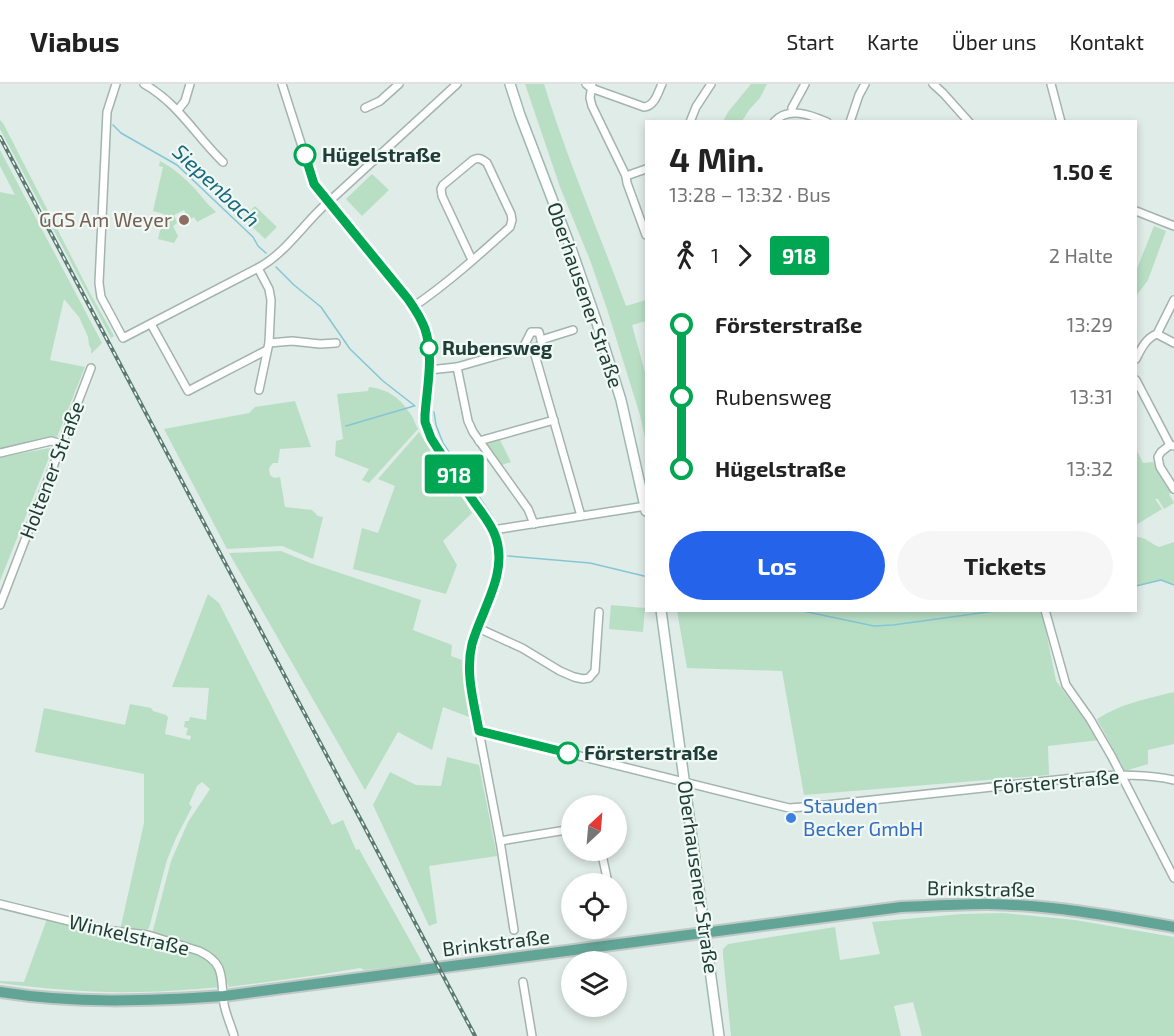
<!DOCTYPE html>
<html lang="de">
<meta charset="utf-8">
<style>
body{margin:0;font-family:"Exo 2",sans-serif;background:#f6f6f6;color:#222;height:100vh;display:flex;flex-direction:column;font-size:22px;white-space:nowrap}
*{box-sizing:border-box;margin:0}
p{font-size:20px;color:#767676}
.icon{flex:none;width:33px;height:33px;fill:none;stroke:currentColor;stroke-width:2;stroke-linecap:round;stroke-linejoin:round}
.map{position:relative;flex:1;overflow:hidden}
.sheet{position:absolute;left:645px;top:36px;width:492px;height:492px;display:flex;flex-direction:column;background:#fff;border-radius:0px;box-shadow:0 3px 9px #0003}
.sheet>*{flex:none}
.badge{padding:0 12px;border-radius:4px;font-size:21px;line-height:39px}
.needle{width:39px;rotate:26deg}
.controls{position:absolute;left:561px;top:711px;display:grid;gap:12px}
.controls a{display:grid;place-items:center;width:66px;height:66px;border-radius:50%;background:#fff;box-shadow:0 3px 9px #0003;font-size:30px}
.map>.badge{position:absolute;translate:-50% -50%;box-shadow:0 0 0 3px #fff}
.legs{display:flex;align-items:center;gap:9px;height:66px;padding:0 24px;font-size:20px}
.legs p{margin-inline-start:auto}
.overview{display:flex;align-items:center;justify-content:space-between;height:102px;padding:0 24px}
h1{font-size:33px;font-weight:700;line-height:45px}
.action{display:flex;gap:12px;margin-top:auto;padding:12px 24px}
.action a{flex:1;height:69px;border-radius:36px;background:#2563eb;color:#fff;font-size:24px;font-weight:700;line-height:69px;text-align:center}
.action a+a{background:#f6f6f6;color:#222}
ul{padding:0 24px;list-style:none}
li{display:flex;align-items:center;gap:21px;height:72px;font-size:22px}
li i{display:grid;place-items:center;width:9px;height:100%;margin:0 8px;background:currentColor}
li i::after{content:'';width:15px;height:15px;margin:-8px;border:4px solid;border-radius:50%;background:#fff}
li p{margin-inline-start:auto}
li:first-child i{background:linear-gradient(#0000 50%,currentColor 0)}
li:last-child i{background:linear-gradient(currentColor 50%,#0000 0)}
header{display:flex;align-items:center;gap:36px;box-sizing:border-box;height:84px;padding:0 30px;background:#fff;border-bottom:2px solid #e0e0e0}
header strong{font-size:28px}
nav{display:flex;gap:33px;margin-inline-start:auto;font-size:21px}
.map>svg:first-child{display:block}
.green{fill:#b8dfc4}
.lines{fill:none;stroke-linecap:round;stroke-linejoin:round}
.stream{stroke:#85c6d5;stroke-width:1.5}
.street-casing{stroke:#a3b4af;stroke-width:10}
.secondary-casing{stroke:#9eb9b0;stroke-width:12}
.primary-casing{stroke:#c1c9c7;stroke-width:14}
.street{stroke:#fff;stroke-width:7}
.secondary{stroke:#fff;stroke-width:9}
.primary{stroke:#62a596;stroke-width:10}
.rail-casing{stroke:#5a7a72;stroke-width:4}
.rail{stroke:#f1f9f5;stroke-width:1.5;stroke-dasharray:4.5;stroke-linecap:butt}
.line-1-casing{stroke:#fff;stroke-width:14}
.line-1{stroke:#00a651;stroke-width:9}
.stop-1-dot{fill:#fff;stroke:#00a651;stroke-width:3}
.education-dot{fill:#8d6e63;stroke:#f1f9f5;stroke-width:2}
.shop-dot{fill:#3f7fe0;stroke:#f1f9f5;stroke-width:2}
.labels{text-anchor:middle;stroke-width:4.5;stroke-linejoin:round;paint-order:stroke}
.stop-label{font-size:20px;font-weight:bold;fill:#203e37;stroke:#f1f9f5;text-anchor:start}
.education-label{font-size:20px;fill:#785e54;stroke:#f1f9f5;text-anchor:end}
.street-label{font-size:20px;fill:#203e37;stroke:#f1f9f5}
.shop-label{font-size:20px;fill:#366cbe;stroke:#f1f9f5;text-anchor:start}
.water-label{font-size:21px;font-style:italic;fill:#16687e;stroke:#f1f9f5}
</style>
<header>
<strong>Viabus</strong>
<nav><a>Start</a><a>Karte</a><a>Über uns</a><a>Kontakt</a></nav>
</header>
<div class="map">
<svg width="1174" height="952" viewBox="0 0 1174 952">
<rect width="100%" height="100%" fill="#e0ece7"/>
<g class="green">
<path d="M525,0h19c23,75 55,148 82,222l20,-6v21l-14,4 14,51v67l-6,-28 -33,-106 -17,-49 -30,-73z"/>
<path d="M751,0h16l-7,14 -11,12 -7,11h-19l5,-9z"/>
<path d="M0,36l3,3 88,172 23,41 -3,2 -111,-209z"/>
<path d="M0,66l102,193 -11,11v-5l-2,-4 -1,-8 -9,-20 -15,-18 -14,61 35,7 -28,70 -57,12v-257l15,3 -15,-29z"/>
<path d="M160,77c13,7 25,17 35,28 7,8 13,16 21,23l-19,10 -3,-5 -5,3 -5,-10 -10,5 3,8 -4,3 5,10 -4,7 -16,-4 6,-25 -11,-3 10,-44 -4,-1z"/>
<path d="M372,90l17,16 -27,26 -16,-17z"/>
<path d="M255,122l22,21 -12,12 -22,-21z"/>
<path d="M1154,142l12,5 -18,49 -12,16v-25z"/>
<path d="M369,303c18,2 30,10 40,25 4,4 6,12 9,17l-49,54 -7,-3 7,-11 -34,-13 1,-15 7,-2 -6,-45 31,-3z"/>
<path d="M295,317l16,46 -31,2 -2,14h-5l-4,5 1,7 4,3 6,-1 5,30 27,3 6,6 5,1 -10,42 -31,-13 -55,3 -63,-120 85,-16 6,-6z"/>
<path d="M419,348l53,81 -29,28 14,24 -11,29 -93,-25 9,-41 16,5 17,-47 -17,-7z"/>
<path d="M499,354l12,24 -10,3 -13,-18v-3l2,-3z"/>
<path d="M50,364l2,2 -52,131v-124z"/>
<path d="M1136,365l7,14 10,-1 18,31 -2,1 5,9 -10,6 -6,-10h-3l7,10 -26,16z"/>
<path d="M1137,453c9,0 14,7 22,10l15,-5v43l-13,-5 -25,6v-49z"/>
<path d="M281,467l29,12 111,37 -8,30 39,15 -1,11 11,4 1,11 6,46 -26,-10 -11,43 -34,-18 -33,58 -136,-237z"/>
<path d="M208,510l11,9 113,222 11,-5 13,30 3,-1 62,111 -1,4 -55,6 -5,-2 -42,7 -89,12 -14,-29 -63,-24 19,-73 17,-39 22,-33 -8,-7 -5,4 -8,18 3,3 -16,31 -9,22 -18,68 -5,4 -24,-2 24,-107v-49l-109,-22 9,-44 81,17 5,-21 21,4 2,3 13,4 2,2 -3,17 25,6 1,-4 -5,-1 2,-7 -4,-1 1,-6h4l1,-4 16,3 3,-32 -37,-1z"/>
<path d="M611,521l34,3 -2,24 -34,-3z"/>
<path d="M677,527h365l14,70 44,59 -52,6 1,29 -245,20 -22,-124 -95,-3z"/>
<path d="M1174,608v52l-26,6v14l-23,7 -28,-52c26,-16 48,-20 77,-27z"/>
<path d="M447,673l32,8 18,91 -68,10 8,57 -8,3 -56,-121 17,-33 26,13 25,1z"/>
<path d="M1003,829l72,7 99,17v99h-252l-9,-34 -19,4 7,30h-170l-8,-81v-6l5,-5 107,-17 5,33 40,-6 -8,-32 89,-8z"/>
<path d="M47,835l106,20 42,12 12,6 7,7 8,23c-28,2 -56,5 -84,5 -46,1 -92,-3 -138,-9v-2l24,1z"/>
</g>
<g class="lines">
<g class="stream">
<path d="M113,41l8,8 56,32 76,72 5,9 8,7"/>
<path d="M276,183l18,18 27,22 29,42 33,32 32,25"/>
<path d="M434,328l2,13 7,18 49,73"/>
<path d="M346,342l68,-20"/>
<path d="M508,472l82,7 54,13"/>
<path d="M1136,502l25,-6 13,5"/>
<path d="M798,526l76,16 19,-1 109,-15"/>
</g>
<g class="street-casing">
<g id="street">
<path d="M116,0l-9,28 -8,171 2,14 22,41 135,-70c30,-16 49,-50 76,-71l123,-113"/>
<path d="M144,0c35,20 51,51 79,78"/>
<path d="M282,0l32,100 94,115c7,9 13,19 17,30 9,27 2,58 0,86v7l6,16 58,85 8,17 1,25 -2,12 -24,67 -3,20v15l31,162 14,89"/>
<path d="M586,0l5,4 53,19c11,-1 14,-15 18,-23"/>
<path d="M592,0l-2,14 2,8 34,70 1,7 19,52"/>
<path d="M933,0l10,9 26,29"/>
<path d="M1051,0l10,38"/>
<path d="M365,24l15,-7 19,-17"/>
<path d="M178,26l7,-9 5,-17"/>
<path d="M792,28v-4l13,-24"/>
<path d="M690,38l6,-15 15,-23"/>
<path d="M774,38c14,-16 37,-7 53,0"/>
<path d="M850,38l9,-27 6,-11"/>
<path d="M626,92l20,-7"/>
<path d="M1136,127l38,15"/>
<path d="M258,184l11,21 2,11 -2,43 -10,47"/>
<path d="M413,223c35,-24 66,-52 97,-80l2,-7 -1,-6 -24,-51c-5,-4 -8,-6 -14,-3l-30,25 -2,4 1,7 30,64"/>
<path d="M151,240l37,67 79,-41"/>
<path d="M1157,250l17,-34"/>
<path d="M269,259l23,-2 28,3 16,-1"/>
<path d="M523,264l8,-16h8l2,8"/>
<path d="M533,264l48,168"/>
<path d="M1136,275c5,-10 10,-21 21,-25l17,9"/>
<path d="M457,283l11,54 5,11 55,77 6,15"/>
<path d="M429,286l28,-3 66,-19h10l9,-2 -1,-6 32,-10"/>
<path d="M1136,296l34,65"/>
<path d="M479,357l75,-21"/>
<path d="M1174,362l-4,-1 -9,7 -3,5 2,10 14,22"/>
<path d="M0,369l51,-12 11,3"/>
<path d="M493,446l153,-24"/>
<path d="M0,521l91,-237"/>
<path d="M1045,526l21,75 24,34 22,38 62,121"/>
<path d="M478,544l44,20 38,23 14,6 9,2 6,-1 6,-7 4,-59"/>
<path d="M479,647l310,77 28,-2 276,-30c27,-1 54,-2 81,4"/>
<path d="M500,757l72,-12"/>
<path d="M601,766l6,28"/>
<path d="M0,820l105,26 43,5 51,16c28,13 21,28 25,53 2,11 7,21 10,32"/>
<path d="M523,898l9,54"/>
</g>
</g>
<g class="secondary-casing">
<g id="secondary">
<path d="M510,0l10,31 52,136 25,72 24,77 25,111"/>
<path d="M661,526l58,426"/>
</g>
</g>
<g class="primary-casing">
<path id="primary" d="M0,908c74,12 149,9 224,4l677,-89c29,-1 58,-3 87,-3 63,1 124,12 186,23"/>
</g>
<use href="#street" class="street"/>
<use href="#secondary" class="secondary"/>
<use href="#primary" class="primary"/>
<g class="rail-casing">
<path id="rail" d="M0,53l475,899"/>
</g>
<use href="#rail" class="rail"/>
</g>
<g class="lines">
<g class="line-1-casing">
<path id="line-1" d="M305,71l9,29 94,115c7,10 13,19 17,30 9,27 2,58 0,86v7l6,16c13,21 27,41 41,61 8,12 20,25 24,39 12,36 -15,73 -24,106 -7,29 2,58 7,87l89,22"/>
</g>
<use href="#line-1" class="line-1"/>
</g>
<g class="stop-1-dot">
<circle cx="305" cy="71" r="10"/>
<circle cx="429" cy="264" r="8"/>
<circle cx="568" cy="669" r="10"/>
</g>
<circle class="education-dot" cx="184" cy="136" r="6"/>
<circle class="shop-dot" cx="791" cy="734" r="6"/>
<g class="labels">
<g class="stop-label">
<text x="322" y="78">Hügelstraße</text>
<text x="442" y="271">Rubensweg</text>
<text x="584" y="676">Försterstraße</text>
</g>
<g class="education-label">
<text x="172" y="143">GGS Am Weyer</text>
</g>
<g class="street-label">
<text transform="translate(585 211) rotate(71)" y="7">Oberhausener Straße</text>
<text transform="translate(52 386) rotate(-69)" y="7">Holtener Straße</text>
<text transform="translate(1056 698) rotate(-5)" y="7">Försterstraße</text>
<text transform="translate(698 793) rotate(82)" y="7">Oberhausener Straße</text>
<text transform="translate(981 805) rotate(1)" y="7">Brinkstraße</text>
<text transform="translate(129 851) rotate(13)" y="7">Winkelstraße</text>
<text transform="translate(496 859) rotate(-7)" y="7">Brinkstraße</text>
</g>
<g class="shop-label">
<text x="803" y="729">Stauden<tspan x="803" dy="23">Becker GmbH</tspan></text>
</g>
<g class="water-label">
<text transform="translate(216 102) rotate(43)" y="7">Siepenbach</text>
</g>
</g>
</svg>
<div class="controls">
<a><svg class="needle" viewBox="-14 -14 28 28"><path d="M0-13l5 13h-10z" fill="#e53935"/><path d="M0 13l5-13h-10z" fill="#767676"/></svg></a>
<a><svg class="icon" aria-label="locate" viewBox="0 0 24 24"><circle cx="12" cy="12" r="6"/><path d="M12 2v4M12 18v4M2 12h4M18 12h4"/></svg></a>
<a><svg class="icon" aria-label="layers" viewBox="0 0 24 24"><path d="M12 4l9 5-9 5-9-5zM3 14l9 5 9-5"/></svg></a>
</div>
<b class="badge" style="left:454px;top:390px;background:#00a651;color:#fff">918</b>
<section class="sheet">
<div class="overview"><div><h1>4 Min.</h1><p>13:28 – 13:32 · Bus</p></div><b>1.50 €</b></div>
<div class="legs"><svg class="icon" aria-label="walk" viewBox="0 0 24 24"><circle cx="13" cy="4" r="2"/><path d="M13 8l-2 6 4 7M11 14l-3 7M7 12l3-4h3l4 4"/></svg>1<svg class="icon" aria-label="forward" viewBox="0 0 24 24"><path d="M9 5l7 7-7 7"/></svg><b class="badge" style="background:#00a651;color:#fff">918</b><p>2 Halte</p></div>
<ul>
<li><i style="color:#00a651"></i><b>Försterstraße</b><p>13:29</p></li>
<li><i style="color:#00a651"></i><span>Rubensweg</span><p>13:31</p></li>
<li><i style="color:#00a651"></i><b>Hügelstraße</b><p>13:32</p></li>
</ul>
<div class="action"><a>Los</a><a>Tickets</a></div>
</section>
</div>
